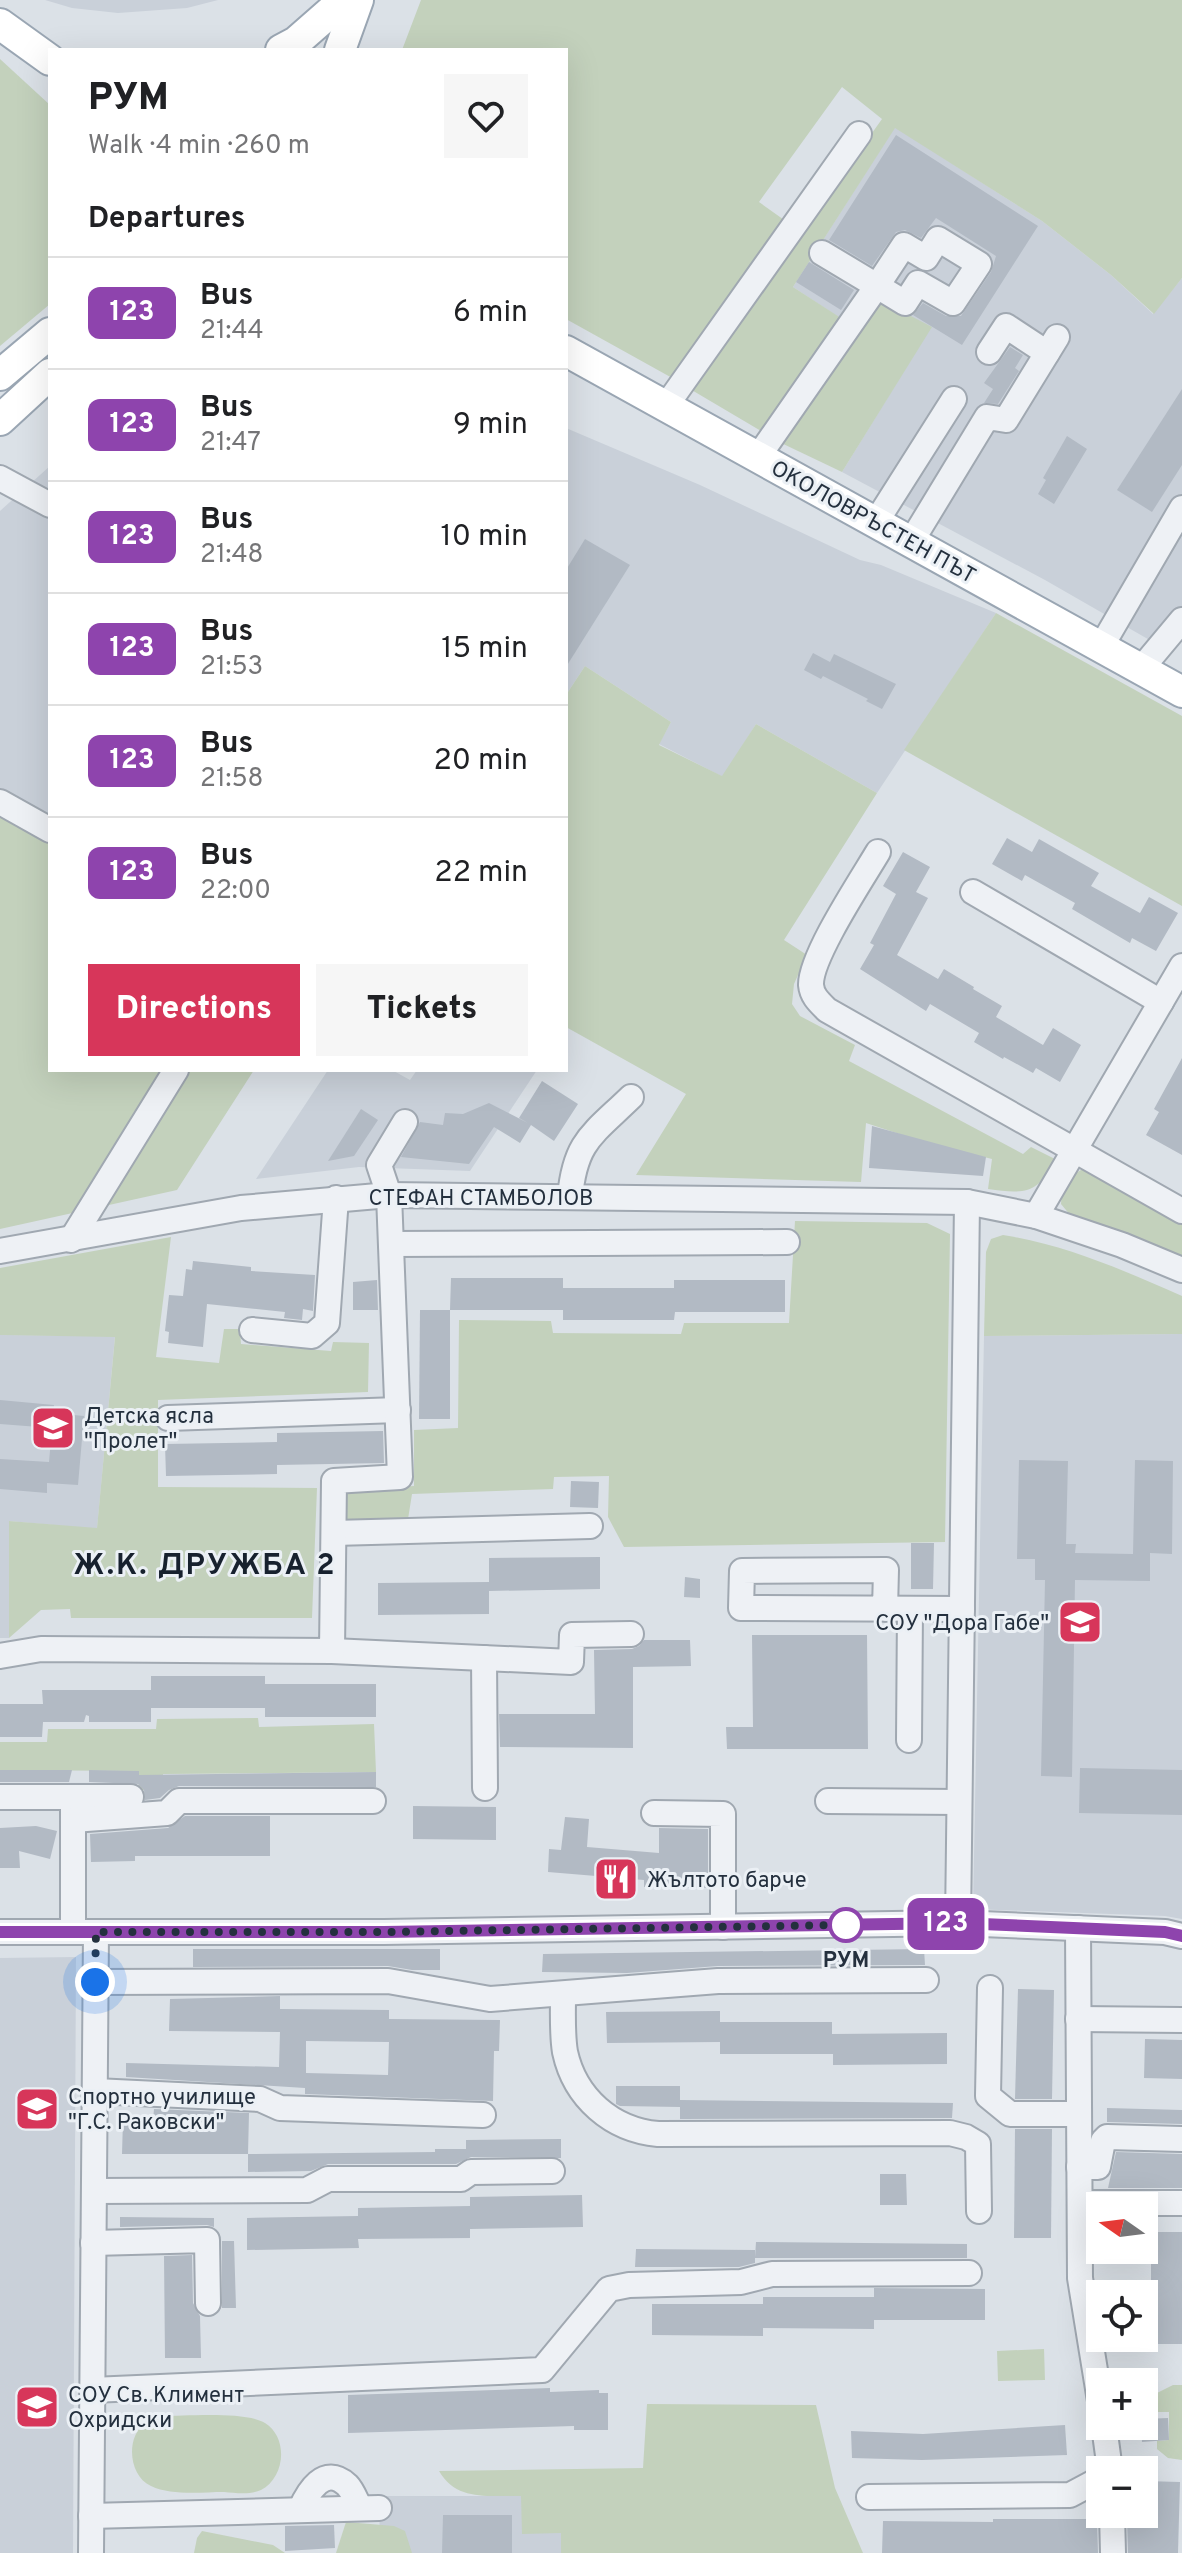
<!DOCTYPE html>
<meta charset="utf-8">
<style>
body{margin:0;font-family:Overpass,sans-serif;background:#f6f6f6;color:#202124;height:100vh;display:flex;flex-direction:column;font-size:30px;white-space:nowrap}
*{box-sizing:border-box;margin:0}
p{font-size:26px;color:#757577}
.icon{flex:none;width:44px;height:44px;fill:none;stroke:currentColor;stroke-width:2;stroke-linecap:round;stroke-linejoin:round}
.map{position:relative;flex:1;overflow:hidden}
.details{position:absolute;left:48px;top:48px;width:520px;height:1024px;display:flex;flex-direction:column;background:#fff;border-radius:0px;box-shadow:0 8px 32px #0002}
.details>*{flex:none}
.badge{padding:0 16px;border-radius:12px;font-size:28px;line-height:52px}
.needle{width:52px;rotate:284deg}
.tools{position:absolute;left:1086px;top:2192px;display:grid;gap:16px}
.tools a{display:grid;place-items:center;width:72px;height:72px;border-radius:0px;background:#fff;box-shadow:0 8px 32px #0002;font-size:40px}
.you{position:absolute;width:40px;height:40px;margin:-20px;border:6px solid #fff;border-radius:50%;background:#1a73e8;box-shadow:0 0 0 12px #1a73e833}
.map>.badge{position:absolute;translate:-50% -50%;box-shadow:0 0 0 4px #fff}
h2{padding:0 40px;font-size:30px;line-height:72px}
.round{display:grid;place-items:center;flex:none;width:84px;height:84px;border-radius:0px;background:#f6f6f6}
.head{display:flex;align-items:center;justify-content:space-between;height:136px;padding:0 40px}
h1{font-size:38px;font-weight:800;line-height:60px}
.action{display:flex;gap:16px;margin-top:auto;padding:16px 40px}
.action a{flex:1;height:92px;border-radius:0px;background:#d7365a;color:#fff;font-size:32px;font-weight:800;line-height:92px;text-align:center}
.action a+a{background:#f6f6f6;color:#202124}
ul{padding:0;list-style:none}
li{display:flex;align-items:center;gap:24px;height:112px;padding:0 40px;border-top:2px solid #e0e0e0}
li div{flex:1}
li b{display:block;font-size:30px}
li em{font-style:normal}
li .badge{min-width:88px;font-weight:700;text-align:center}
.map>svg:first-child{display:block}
.built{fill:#c9d0d9}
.green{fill:#c3d1bc}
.building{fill:#b2bac4;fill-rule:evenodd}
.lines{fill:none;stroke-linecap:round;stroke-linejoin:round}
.minor-casing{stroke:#a0a8b1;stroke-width:28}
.major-casing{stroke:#9aa6b3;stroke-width:34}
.minor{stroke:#eef1f5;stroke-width:24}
.major{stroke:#fff;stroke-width:30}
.line-casing{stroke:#fff;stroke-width:18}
.line{stroke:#8e44ad;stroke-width:12}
.walk{stroke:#24303e;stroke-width:8;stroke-dasharray:0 14.4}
.stop-dot{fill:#fff;stroke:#8e44ad;stroke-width:4}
.labels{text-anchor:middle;stroke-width:6;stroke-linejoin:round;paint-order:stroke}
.street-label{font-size:22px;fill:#24303e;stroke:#ebf0f5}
.poi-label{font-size:22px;fill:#24303e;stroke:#ebf0f5;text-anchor:start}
.stop-label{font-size:22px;font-weight:bold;fill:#24303e;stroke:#ebf0f5}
.district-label{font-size:30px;font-weight:bold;letter-spacing:2px;fill:#17212e;stroke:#ebf0f5}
</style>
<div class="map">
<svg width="1182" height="2553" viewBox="0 0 1182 2553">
<rect width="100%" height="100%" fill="#dbe1e7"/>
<g class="built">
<path d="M45,0h173l-31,8 -69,5 -46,-5z"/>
<path d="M895,127l147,94 69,54 42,39 29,-36v330l-29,34 -108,-62 -203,-108 89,-145 -88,-7 -50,-33z"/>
<path d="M566,428l134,57 160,75 21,5 115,48 -119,180 -121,-69 -33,53 -64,-33 12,-22 -86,-56 -19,29z"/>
<path d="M50,466v353l-50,-28v-280z"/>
<path d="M328,1070h64l18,10 7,-10h120l-67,101 -111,-4 -103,12z"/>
<path d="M1182,1334v585l-17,-3 -192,-7 11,-573z"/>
<path d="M0,1335l115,1 -18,193 -88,-8v117h-9z"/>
<path d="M76,1957l-3,596h-73v-595z"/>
<path d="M379,2496h329v57h-328z"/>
</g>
<g class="green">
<path d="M421,0h761v278l-28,36 -43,-39 -69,-54 -147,-93 -102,159 51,33 -78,114 -76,-45 192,-270 -40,-32 -83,115 28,20 -113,157 -108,-60v-269h-164z"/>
<path d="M0,59l50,46v199l-50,42z"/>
<path d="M878,299l54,28 -90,145 -65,-31z"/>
<path d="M996,613l186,103v190l-278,-156z"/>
<path d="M585,666l86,56 -12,23 63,31 34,-52 121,69 -93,147 23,15 -13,29 -2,20 8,12 55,29 -6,16 174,93 8,-7 24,12c-16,36 -32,35 -67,30l4,-30 -68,-17 -58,-19 -5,59 -225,-7 50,-81 -120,-67v-332z"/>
<path d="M0,791l50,28v251h204l-77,120 -177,39z"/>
<path d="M1083,1169l19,5 80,46v37l-111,-41 -10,-12c1,-18 6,-27 22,-35z"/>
<path d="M795,1221l132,2 23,11 -5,308 -321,5 -16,-30 1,-41 -55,1 -1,12 -141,5 -4,25h-63v-28l69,-5v-56l44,-2 1,-108 92,1 2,12 128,1 3,-11h105z"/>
<path d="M1003,1235c63,10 120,35 179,61v38l-198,2 2,-84 5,-13z"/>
<path d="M171,1237l-15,120 63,6 5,-34h16l1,15 90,7 2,-9 36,1 -1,49 -210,8v87l159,1 -5,130h-241l-1,-9 -29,1 -32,28v-117l88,7 18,-191 -115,-2v-67z"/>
<path d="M258,1718l1,9 115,-3 2,48 -213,2 -1,17 -23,-1 -1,-19 -138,-1v-28h47l1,-13h108l1,-10z"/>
<path d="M1044,2349l1,31 -47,1 -1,-30z"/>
<path d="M1173,2385h9v75l-14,-2 -11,-9v-8l12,-1v-28h-12l-5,-6 5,-13z"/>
<path d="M647,2404l169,1 19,83 28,65h-302v-20l-39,1 -1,-38c-32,-1 -64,6 -82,-25l204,-3z"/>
<path d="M162,2416c24,0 84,-5 103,7 24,15 20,55 -4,67 -11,5 -25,3 -37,2 -22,0 -52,4 -73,-6 -22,-10 -26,-48 -6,-63 4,-3 12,-5 17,-7z"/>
<path d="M346,2522l48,4 11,5 7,22h-76z"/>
<path d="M202,2531l71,14 12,8h-91l3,-15z"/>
</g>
<g class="building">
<path d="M896,135l142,91 -76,119 -49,-30 10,-12 23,13h15l30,-44 5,-16 -60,-38 -15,20 -16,-8 -9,2 -24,34 -43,-26z"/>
<path d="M809,262l45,28 -13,20 -45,-28z"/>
<path d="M1010,347l13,8 -8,13 4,3 -21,33 -14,-1 9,-14 -9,-6z"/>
<path d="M1182,389v76l-30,47 -35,-22z"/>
<path d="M1067,436l20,13 -33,55 -16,-10 8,-14 -3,-2z"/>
<path d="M585,539l45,26 -64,102v-97z"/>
<path d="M813,653l17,9 4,-8 62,30 -14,25 -16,-8 2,-2 -45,-23 -2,3 -17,-9z"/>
<path d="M1007,838l25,14 7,-13 60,34 -8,13 49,27 9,-16 29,16 -22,38 -24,-13 -2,5 -58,-34 3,-6 -50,-28 -3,6 -30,-17z"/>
<path d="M903,852l27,15 -14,25 12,6 -31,57 41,24 6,-10 30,18 -1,2 29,17 -6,11 47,28 10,-17 28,17 -21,37 -24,-14 -3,5 -29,-16 -1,2 -29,-17 5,-9 -49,-29 -4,7 -66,-42 14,-24 -4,-2 26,-49 -13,-8z"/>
<path d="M1182,1058v97l-36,-20 13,-23 -5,-3z"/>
<path d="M542,1081l36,23 -24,37 -23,-16 -11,18 -26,-16 -25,37 -68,-7 19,-35 23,3 2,-12 18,1 26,-11 39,20 -9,-5z"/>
<path d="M361,1109l17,11 -24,36 -26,5z"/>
<path d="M872,1126l114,31 -3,19 -114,-8z"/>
<path d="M193,1261l58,6v4l64,4 -2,36 -10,-2 -1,11 -18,-2 1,-6 -78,-8 -4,43 -35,-4 1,-11 -4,-1 4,-36 14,1 3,-27 6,1z"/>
<path d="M451,1278h112v10h111v-8h111v32h-110l-1,8h-111v-10h-113z"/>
<path d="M377,1280l1,30h-25v-28z"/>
<path d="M420,1310h30v109h-31z"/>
<path d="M0,1400l54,5 -1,8 31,3 -6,69 -31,-2v10l-47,-4v-30l49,3 3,-34 -52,-4z"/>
<path d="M383,1431l1,32 -107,2v9l-111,2 -1,-32 112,-2v-9z"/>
<path d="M1019,1460l49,1 -2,83h10l-1,9 58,1 2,-94 38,1 -1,93 -22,-1v28l-75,-1 -3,197 -31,-1 4,-196h-10v-21h-18z"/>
<path d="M571,1481l28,1 -1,26 -28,-1z"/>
<path d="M911,1543h23l-1,46h-22z"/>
<path d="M600,1557v32l-111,2v-33z"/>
<path d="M685,1577l15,2v19l-16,-1z"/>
<path d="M489,1582v32l-111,1v-32z"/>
<path d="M752,1635h115l1,114h-141l-1,-22h27z"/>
<path d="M644,1640h46l1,26 -58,1v81l-133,-1 -1,-33h96l-1,-64 38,-1 7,-3z"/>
<path d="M151,1676h114v8h111v33h-111v-9h-114v14h-62v-6l-3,-1 -2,7h-41l-1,15h-42v-33h43l-1,-14h109z"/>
<path d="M1080,1768l102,2v45l-103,-2z"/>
<path d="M0,1770h72l-3,12h-69z"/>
<path d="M89,1770l50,1v4l237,-3v15l-197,-1 -10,4 -9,8 -15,2 -1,-10 -6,-6 -49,-2z"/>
<path d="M413,1806l83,1v33l-83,-1z"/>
<path d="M185,1816h85v40h-135v5l-44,1 -1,-28 78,-6z"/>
<path d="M565,1817l24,2 -2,28 72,6v-25l49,1v59l-64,-1v-7l-96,-8 1,-23 12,1z"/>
<path d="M36,1826l21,5 -7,28 -31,-8 1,17h-20v-40z"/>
<path d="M193,1949h247v21h-28l-24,-4 -195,1z"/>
<path d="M924,1949l1,16 -207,1 -91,7 -85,-1 1,-18z"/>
<path d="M1018,1989l36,1 -2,109h-37z"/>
<path d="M280,1996v13l109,1v9l111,1 -1,31h-5l-1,50 -188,-7v-6l-179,-11v-14l153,4 1,-35 -111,-1 1,-32zM306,2041l83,1 -1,33 -82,-2z"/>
<path d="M720,2011v11h112v12l115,-1v31l-114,1v-11h-113v-12l-113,1 -1,-31z"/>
<path d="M1145,2039l37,1v39l-38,-1z"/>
<path d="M616,2086h64v21l-60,-1 -4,-2z"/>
<path d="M680,2100l273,3 -1,15 -272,1z"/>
<path d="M1107,2108l75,2v14l-75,-2z"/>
<path d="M154,2109l95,4 -1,41h-126l1,-34h30z"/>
<path d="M1015,2129h37l-1,109h-37z"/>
<path d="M561,2139v19l-90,-1 -15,7h-128l-17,7 -63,1v-18l187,-2v-3h31v-9z"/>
<path d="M1116,2152l66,2v34h-74z"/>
<path d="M880,2174h26l1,31h-27z"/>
<path d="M582,2195l1,32 -113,2v9l-112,1 1,9 -112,2v-32l111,-2v-8l112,-2v-9z"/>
<path d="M120,2217l94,1v9l-7,-2 -87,2z"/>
<rect x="1151" y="2232" width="31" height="112"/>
<path d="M222,2241h12l2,67h-14z"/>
<path d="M756,2242l211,2v14h-212v5l-16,4h-104l1,-18 119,1v7z"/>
<path d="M192,2255l1,48 7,13 1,42h-36l-1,-102z"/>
<path d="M874,2288l111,1v31h-111v9l-111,-1v8l-111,-1v-31h111v-7h111z"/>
<path d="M550,2388v4l49,-2v3h9v37h-34v-4l-226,7v-38z"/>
<path d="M1168,2418l1,22 -27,2 -1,-16h3v-7z"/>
<path d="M1065,2425l2,30 -145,5 -70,-2 -1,-27 72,3z"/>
<path d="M1144,2481l36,1 -2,71h-50l-1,-33h4v-6h13z"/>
<path d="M443,2515h69v38h-70z"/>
<path d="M993,2519h104l1,34h-216l1,-32 110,1z"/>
<path d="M334,2525l1,23 -50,3v-25z"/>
</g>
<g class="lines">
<g class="minor-casing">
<g id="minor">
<path d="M938,239l41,25 -26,39 -35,-20 -13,20 -28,-17 27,-41 22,13z"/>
<path d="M989,352l17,-26 41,27"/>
<path d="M666,406l193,-272"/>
<path d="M758,457l119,-171 -55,-33"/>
<path d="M0,478l50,27"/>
<path d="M876,522l78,-123"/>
<path d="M911,542l76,-125 19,3 51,-83"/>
<path d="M1101,647l81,-139"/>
<path d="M1141,669l41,-49"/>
<path d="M0,802l50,28"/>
<path d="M878,852c-16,27 -68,105 -67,133 1,11 8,17 16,25l355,201"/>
<path d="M973,892l188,110"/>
<path d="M570,1197c5,-56 23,-63 61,-100"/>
<path d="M1036,1216l146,-250"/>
<path d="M71,1240l105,-170"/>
<path d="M391,1244l396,-2"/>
<path d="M0,1251l241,-43 148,-13 578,7 69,14 86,29 60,25"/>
<path d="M252,1330l60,6 15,-13 9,-125"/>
<path d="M168,1418l230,-8"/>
<path d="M334,1533l256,-7"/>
<path d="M885,1609l1,-39 -144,1 -1,37 221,1"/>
<path d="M332,1651l239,11 1,-27 59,-1"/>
<path d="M0,1656l41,-7 291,2 2,-170 66,-4 -11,-282 -10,-30 26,-43"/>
<path d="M484,1658l1,130"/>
<path d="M909,1740l1,-131"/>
<path d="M0,1797h131"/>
<path d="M73,1797v135"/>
<path d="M828,1801l131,1"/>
<path d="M654,1813l69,1v113"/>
<path d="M73,1820l94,-7 12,-12h194"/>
<path d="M958,1923l9,-721"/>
<path d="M1078,1928l2,350 20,123"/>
<path d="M0,1932h384l574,-9 207,9 17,4"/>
<path d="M95,1982l293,-1 102,18 228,-18 208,-1"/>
<path d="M990,1988l-2,108 22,18h69"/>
<path d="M563,1995c0,19 -1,39 2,57 10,46 47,78 93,82l292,-1 16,4 12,7 1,67"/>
<path d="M1078,2019l104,1"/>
<path d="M95,2091l165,8 20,9 203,7"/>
<path d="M1079,2167h19l5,-26 4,-4 75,2"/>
<path d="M94,2191l213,-1 21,-11h133l10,-7 81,-1"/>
<path d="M1080,2203h102"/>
<path d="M93,2243l114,-3 1,63"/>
<path d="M92,2390l450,-20 67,-81 20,-4 112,-3 31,-8 197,-1"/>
<path d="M1104,2426l6,44"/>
<path d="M869,2497l201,-2 30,-16"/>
<path d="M300,2510c8,-18 24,-46 47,-25 6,6 9,16 13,23"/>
<path d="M1112,2514l1,39"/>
<path d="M91,2516l288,-8"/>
<path d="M91,2553l5,-621"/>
</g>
</g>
<g class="major-casing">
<g id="major">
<path d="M0,24l50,36"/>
<path d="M281,50l15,-8 48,-42"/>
<path d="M340,50l18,-50"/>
<path d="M566,351l616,341"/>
<path d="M0,375l50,-42"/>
<path d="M0,420l50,-46"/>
</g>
</g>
<use href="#minor" class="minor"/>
<use href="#major" class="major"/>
</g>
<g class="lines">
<g class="line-casing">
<path id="line" d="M0,1932h384l574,-9 207,9 17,4"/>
</g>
<use href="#line" class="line"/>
<path class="walk" d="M95,1982l1,-50h288l462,-7"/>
</g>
<defs>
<g id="school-square" transform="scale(2.3)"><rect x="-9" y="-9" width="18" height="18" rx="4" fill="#d7365a" stroke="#ebf0f5"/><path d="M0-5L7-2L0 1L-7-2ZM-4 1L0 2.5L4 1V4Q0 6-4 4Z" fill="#fff"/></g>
<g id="restaurant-square" transform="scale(2.3)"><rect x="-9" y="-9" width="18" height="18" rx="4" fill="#d7365a" stroke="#ebf0f5"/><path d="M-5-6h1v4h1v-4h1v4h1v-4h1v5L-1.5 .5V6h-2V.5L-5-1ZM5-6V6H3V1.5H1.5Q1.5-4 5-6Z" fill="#fff"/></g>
</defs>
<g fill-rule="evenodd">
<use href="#school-square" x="53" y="1428"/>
<use href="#school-square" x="1080" y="1622"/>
<use href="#restaurant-square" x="616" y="1879"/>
<use href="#school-square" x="37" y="2109"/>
<use href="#school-square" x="37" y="2407"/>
</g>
<circle class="stop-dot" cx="846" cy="1925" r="16"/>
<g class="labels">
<g class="street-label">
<text transform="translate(874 521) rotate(29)" y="8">ОКОЛОВРЪСТЕН ПЪТ</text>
<text x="481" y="1205">СТЕФАН СТАМБОЛОВ</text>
</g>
<g class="poi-label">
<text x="84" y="1423">Детска ясла<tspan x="84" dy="25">"Пролет"</tspan></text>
<text x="1049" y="1630" text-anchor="end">СОУ "Дора Габе"</text>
<text x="647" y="1887">Жълтото барче</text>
<text x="68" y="2104">Спортно училище<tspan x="68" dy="25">"Г.С. Раковски"</tspan></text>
<text x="68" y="2402">СОУ Св. Климент<tspan x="68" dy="25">Охридски</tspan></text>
</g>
<g class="stop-label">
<text x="846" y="1967">РУМ</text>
</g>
<g class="district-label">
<text x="205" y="1574">Ж.К. ДРУЖБА 2</text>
</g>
</g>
</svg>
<div class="tools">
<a><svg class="needle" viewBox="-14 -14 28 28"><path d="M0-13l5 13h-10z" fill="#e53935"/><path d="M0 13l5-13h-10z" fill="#757577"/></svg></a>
<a><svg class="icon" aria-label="locate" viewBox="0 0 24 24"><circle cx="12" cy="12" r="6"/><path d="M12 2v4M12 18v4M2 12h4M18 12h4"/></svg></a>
<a>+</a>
<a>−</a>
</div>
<div class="you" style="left:95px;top:1982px"></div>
<b class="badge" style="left:946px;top:1924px;background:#8e44ad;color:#fff">123</b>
<section class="details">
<div class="head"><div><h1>РУМ</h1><p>Walk · 4 min · 260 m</p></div><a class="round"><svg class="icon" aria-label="heart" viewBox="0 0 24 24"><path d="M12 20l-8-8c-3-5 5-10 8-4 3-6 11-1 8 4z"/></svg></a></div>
<h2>Departures</h2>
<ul>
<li><span class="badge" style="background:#8e44ad;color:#fff">123</span><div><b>Bus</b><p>21:44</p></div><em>6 min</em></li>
<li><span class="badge" style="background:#8e44ad;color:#fff">123</span><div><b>Bus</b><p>21:47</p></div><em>9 min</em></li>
<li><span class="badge" style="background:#8e44ad;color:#fff">123</span><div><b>Bus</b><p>21:48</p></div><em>10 min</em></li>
<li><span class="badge" style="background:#8e44ad;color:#fff">123</span><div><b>Bus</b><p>21:53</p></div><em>15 min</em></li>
<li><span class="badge" style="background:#8e44ad;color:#fff">123</span><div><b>Bus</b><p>21:58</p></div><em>20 min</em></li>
<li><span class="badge" style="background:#8e44ad;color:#fff">123</span><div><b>Bus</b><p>22:00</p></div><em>22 min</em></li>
</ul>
<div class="action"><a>Directions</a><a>Tickets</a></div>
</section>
</div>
